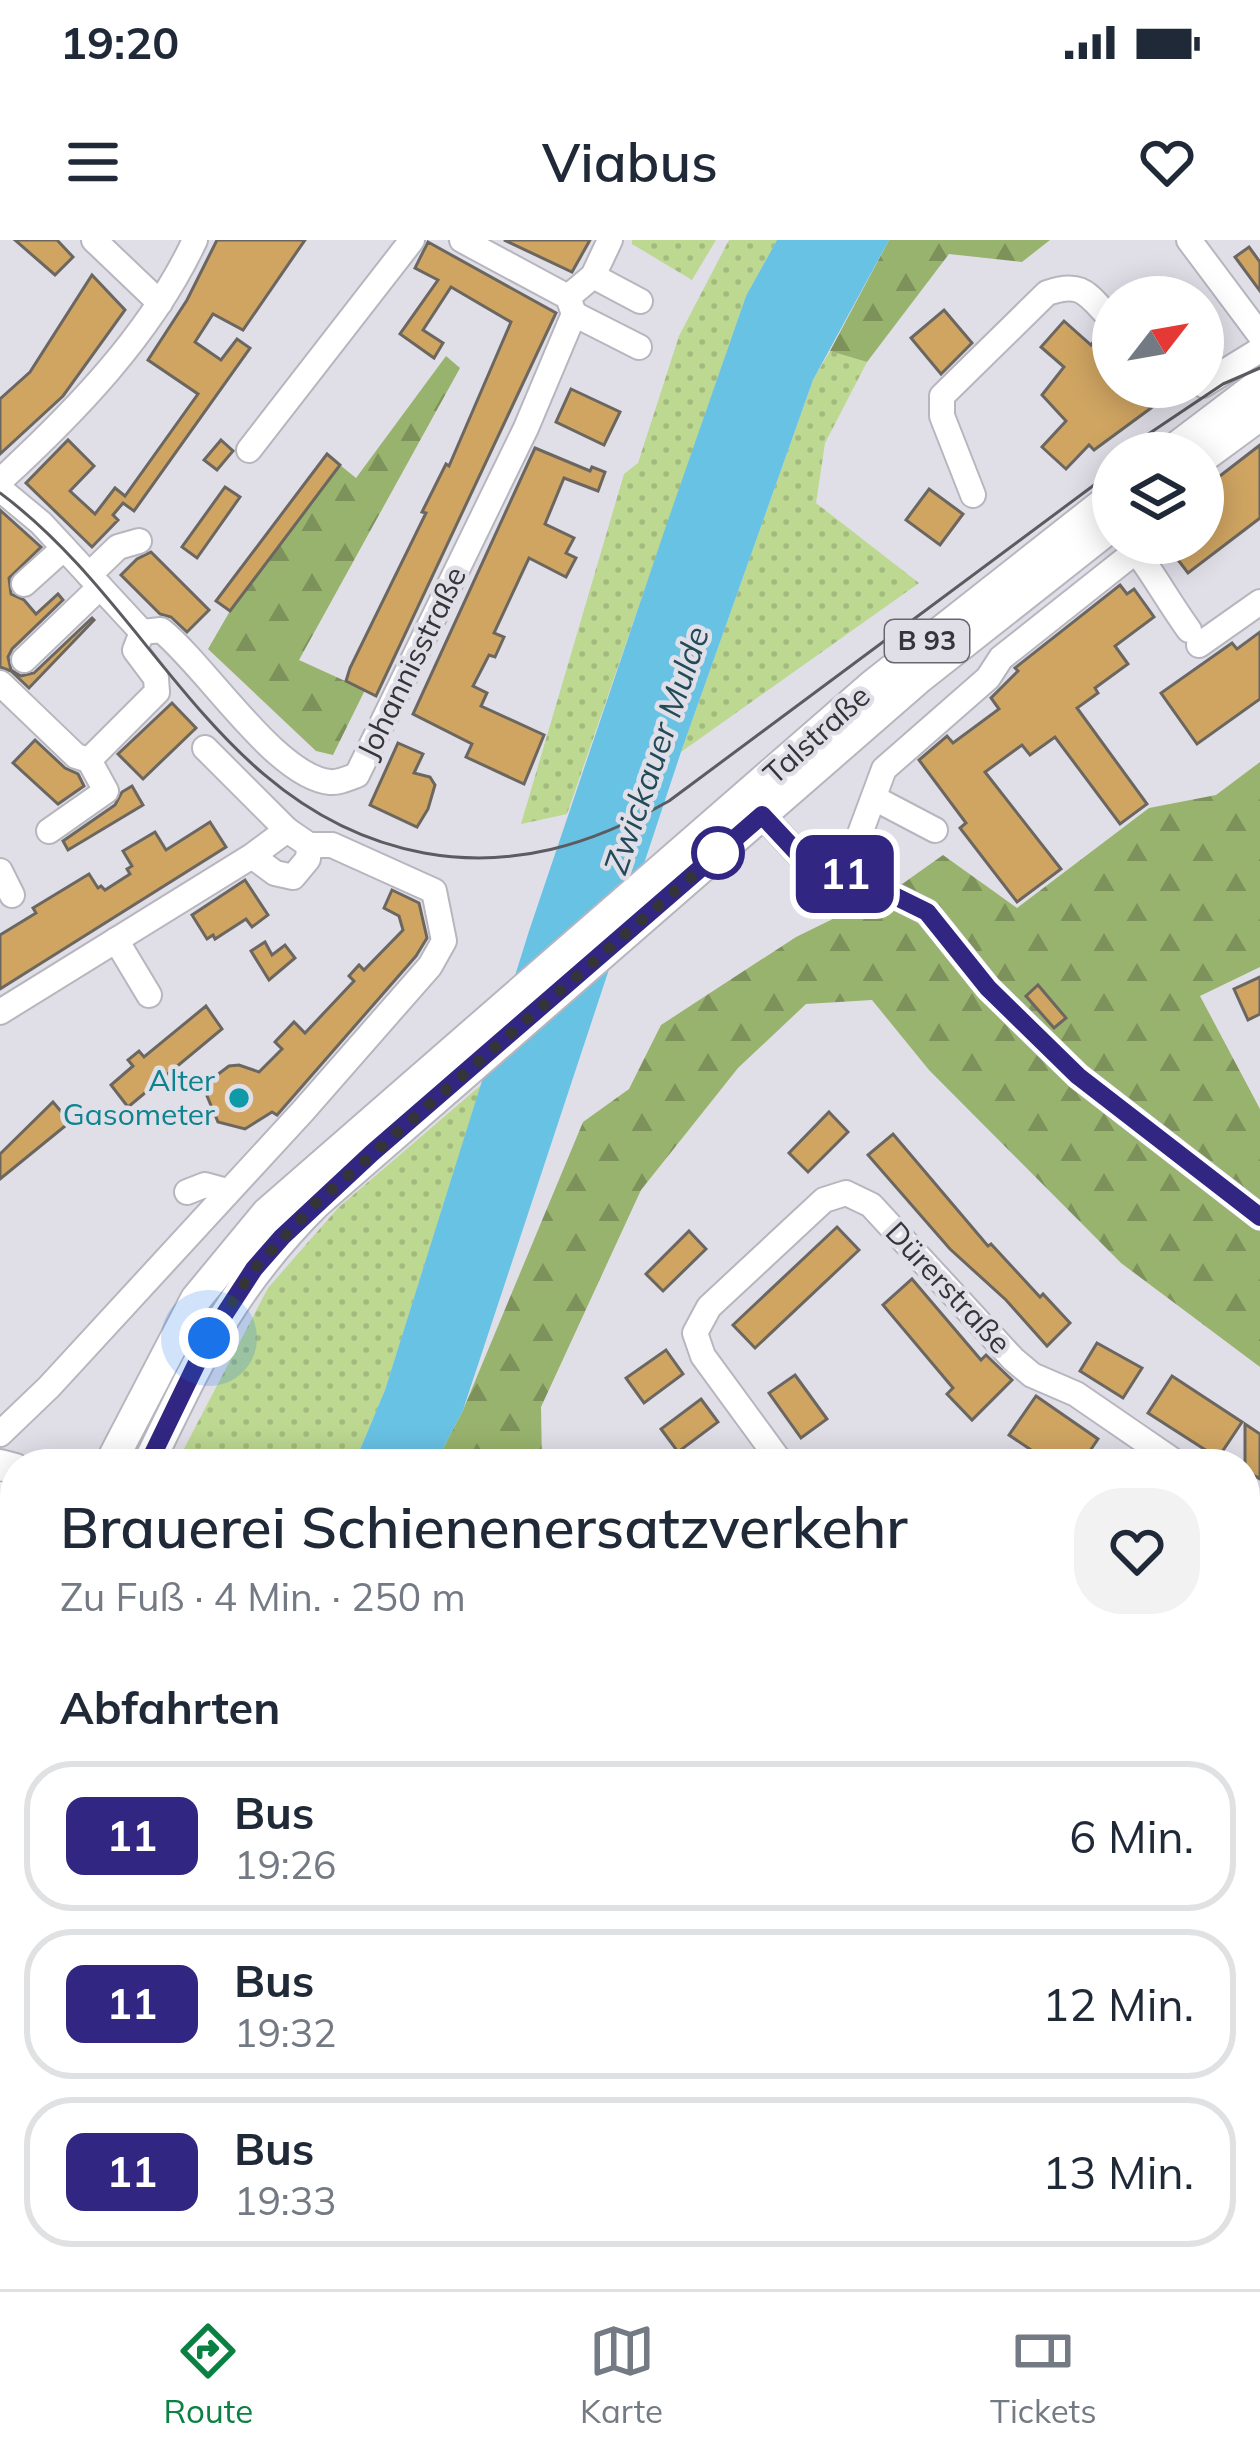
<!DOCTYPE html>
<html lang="de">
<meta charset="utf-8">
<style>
body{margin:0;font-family:Mulish,sans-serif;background:#f2f2f3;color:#1f2937;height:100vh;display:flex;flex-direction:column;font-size:45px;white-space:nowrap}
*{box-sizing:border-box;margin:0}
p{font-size:39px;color:#747a83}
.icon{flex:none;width:66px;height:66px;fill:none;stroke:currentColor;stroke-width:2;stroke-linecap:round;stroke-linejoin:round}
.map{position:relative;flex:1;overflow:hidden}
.details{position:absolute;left:0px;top:1209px;width:1260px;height:840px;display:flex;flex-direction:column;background:#fff;border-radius:48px 48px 0 0;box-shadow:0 6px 30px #0003}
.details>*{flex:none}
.badge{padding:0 24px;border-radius:18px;font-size:42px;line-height:78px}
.needle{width:78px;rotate:59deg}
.fabs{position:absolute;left:1092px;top:36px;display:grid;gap:24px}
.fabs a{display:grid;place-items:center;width:132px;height:132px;border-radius:50%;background:#fff;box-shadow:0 6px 30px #0003;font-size:60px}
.you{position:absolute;width:60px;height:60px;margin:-30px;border:9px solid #fff;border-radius:50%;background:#1a73e8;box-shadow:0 0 0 18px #1a73e833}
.map>.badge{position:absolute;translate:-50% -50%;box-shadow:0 0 0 6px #fff}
h2{padding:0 60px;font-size:45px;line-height:108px}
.round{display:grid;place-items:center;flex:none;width:126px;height:126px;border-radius:48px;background:#f2f2f3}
.headline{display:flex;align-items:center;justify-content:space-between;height:204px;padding:0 60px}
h1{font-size:57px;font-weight:600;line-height:90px}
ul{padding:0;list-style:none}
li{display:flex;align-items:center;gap:36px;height:150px;margin:0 24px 18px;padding:0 36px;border:6px solid #e0e1e3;border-radius:48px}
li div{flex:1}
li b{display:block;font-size:45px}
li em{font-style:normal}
li .badge{min-width:132px;font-weight:700;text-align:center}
.status{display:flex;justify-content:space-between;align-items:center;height:84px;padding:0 60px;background:#fff;direction:ltr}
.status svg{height:33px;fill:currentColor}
header{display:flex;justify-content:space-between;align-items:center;height:156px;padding:0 60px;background:#fff;font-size:54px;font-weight:600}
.dock{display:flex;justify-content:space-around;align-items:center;height:168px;border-top:3px solid #e0e1e3;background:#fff;font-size:33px;color:#747a83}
.dock a{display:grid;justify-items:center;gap:6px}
.dock .selected{color:#0b8043}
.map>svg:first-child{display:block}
.green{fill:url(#green-dots)}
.forest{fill:url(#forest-firs)}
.water{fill:#68c2e4}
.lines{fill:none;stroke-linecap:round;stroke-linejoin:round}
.stream{stroke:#68c2e4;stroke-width:6}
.building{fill:#d0a562;stroke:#6b6760;stroke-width:3}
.minor-casing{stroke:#b7b6bf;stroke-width:28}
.major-casing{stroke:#b7b6bf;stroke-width:34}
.minor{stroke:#fff;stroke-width:24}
.major{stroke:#fff;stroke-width:30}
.tram{stroke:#5c5b60;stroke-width:3}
.line-casing{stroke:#fff;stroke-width:27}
.line{stroke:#312783;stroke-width:18}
.walk{stroke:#353438;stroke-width:12;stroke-dasharray:0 21.6}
.stop-dot{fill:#fff;stroke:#312783;stroke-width:6}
.culture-dot{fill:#0f9aa8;stroke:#e0dfe8;stroke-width:4.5}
.labels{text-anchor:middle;stroke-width:9;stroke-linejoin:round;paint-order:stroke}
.shield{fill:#e0dfe8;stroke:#68676d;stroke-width:3}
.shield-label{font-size:27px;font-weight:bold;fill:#353438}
.street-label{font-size:30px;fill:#353438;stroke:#e0dfe8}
.culture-label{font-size:30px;fill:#0d838f;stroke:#e0dfe8;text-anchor:end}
.water-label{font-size:33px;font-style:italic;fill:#224a59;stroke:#e0dfe8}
</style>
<div class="status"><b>19:20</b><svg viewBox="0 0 49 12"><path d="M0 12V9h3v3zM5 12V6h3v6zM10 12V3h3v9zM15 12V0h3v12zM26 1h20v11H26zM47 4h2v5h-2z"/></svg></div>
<header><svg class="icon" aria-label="menu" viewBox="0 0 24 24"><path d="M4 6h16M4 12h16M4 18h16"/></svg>Viabus<svg class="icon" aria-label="heart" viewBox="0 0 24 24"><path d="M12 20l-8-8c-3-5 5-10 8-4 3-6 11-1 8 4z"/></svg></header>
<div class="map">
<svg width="1260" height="2049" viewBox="0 0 1260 2049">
<defs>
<pattern id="green-dots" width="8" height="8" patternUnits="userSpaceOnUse" patternTransform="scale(3)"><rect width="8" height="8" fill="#bcd891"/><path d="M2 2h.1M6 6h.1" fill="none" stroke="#a2ba7e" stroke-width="1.8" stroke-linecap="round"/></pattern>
<pattern id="forest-firs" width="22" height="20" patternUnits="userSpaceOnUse" patternTransform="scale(3)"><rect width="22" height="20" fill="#98b36d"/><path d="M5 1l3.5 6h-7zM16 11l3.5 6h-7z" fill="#7d925b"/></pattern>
</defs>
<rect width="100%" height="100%" fill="#e0dfe8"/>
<g class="green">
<path d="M632,0h84l-24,40 -60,-36z"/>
<path d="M729,0h48l-31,56 -179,518 -46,10 103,-350 14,-11 41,-127z"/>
<path d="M830,111l37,11 -42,81 -9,60 103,80 -238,169 132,-372z"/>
<path d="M481,845l-96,305 -31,74h-178l92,-176 70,-80z"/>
<path d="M0,1278l15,18v44l-15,17z"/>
<path d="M15,1439v163l-15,10v-155z"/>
<path d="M1260,1440v609h-278l-1,-15h264v-584z"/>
<path d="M15,1932v102h662l-6,15h-671v-108z"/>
</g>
<g class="forest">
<path d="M889,0h161l-28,22 -73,-8 -82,108 -37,-11z"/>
<path d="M446,116l14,12 -161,292 66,30 -32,65 -17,-4 -108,-102 22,-38 110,-146 16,13z"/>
<path d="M1260,522v205l-60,29 60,113v258l-139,-104 -192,-193 -57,-70 -66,4 -68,64 -97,122 -100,217 1,57h-107l28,-54 120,-288 46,-33 32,-64 135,-88 102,-50 45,-32 74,53 132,-100 67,-13z"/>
<path d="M15,1846v86l-15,9v-74z"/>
<path d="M677,2034h304l1,15h-307z"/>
</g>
<g class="water">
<path d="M777,0h112l-76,140 -132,372 -218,658 -28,54h-81l31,-74 144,-459 137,-405 80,-230z"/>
<path d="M15,1602v101l-15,8v-99z"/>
</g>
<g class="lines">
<path class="stream" d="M783,2034l1,15"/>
</g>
<g class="building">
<path d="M15,0h42l16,17 -18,18z"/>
<path d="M217,0h88l-62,90 -30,-16 -18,28 26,18 16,-21 13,9 -116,163 -11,-8 -10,12 5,5 -26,27 -66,-64 42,-43 26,26 -24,25 25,23 20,-26 10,8 73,-102 -50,-34 39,-60z"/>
<path d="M504,0h86l-18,32z"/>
<path d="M428,2l128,71 -180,383 -30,-15 4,-13 76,-155 -4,-1 24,-48 3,2 62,-144 -60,-35 -28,43 20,13 -9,15 -34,-24 38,-54 -23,-12z"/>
<path d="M1249,7l11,15v29l-25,-34z"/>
<path d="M92,35l33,35 -62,86 -63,58v-55l30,-27z"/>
<path d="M944,70l28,33 -31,31 -30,-36z"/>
<path d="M1064,81l27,24 10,-13 12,5v50h59l-21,21 -57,42 -5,-5 -23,24 -24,-22 24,-26 -24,-26 22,-28 -23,-20z"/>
<path d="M571,149l49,23 -16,33 -48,-23z"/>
<path d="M221,200l12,11 -16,19 -13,-10z"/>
<path d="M1260,205v73l-72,55 -23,-30h38v-54z"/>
<path d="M535,208l55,23 2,-4 13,5 -7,19 -34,-13 -19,46 29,14 -8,15 10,5 -10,19 -37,-19 -35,75 10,4 -9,20 -6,-2 -16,31 14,7 -6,13 63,29 -20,49 -58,-27 6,-13 -59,-30z"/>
<path d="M327,214l13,11 -110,146 -14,-10z"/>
<path d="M225,247l15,10 -43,61 -15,-11z"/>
<path d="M929,249l34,25 -23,31 -34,-25z"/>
<path d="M0,270l41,37 -32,31 2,16 13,6 12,14 22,-20 5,6 -51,49 -4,8 3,13 10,6 13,-3 58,-55 2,2 -65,68 -18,-17 -11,-4z"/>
<path d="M151,312l58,58 -22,22 -16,-15 -11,-3 -39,-39 16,-16z"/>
<path d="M1120,345l7,9 7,-5 20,28 -39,29 13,18 -33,24 3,5 -21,15 70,96 -27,20 -65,-87 -25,18 -8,-10 -37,27 76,97 -44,33 -57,-74 6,-5 -47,-63 28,-24 6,7 46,-34 -8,-11 27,-27 -3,-3z"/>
<path d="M1260,392v67l-63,45 -36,-51 71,-50 5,6z"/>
<path d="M172,463l24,25 -53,51 -25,-25z"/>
<path d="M35,500l30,28 13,6 6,12 -26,18 -45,-41z"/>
<path d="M398,503l25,11 -9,19 16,4 5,8 -7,24 -11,18 -47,-22z"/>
<path d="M132,546l11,19 -75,45 -5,-9 52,-36 7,-13z"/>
<path d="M210,582l16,25 -226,142v-54l36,-22 -3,-5 56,-34 9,14 3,-2 4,4 25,-16 -3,-5 5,-3 -9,-15 32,-19 11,18z"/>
<path d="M245,640l23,35 -16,12 -6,-8 -31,20 -2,-4 -6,4 -15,-24z"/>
<path d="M392,650l27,13 8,35 -11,18 -139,159 -5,-3 -27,17 -27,-7 -11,-26 6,-18 16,-12 10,-1 20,7 23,-23 -7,-7 19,-20 11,11 49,-52 -5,-5 10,-11 5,5 39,-40 -4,-14 -15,-8z"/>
<path d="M265,702l7,13 13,-10 10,13 -26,22 -18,-29z"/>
<path d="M1260,737v37l-12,6 -14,-31z"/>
<path d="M1038,745l28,33 -12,10 -28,-32z"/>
<path d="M206,766l16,23 -94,78 -17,-22 22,-19 -5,-6 11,-9 5,6z"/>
<path d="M53,862l17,20 -70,57v-25z"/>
<path d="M829,872l19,20 -40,40 -19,-19z"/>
<path d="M893,894l95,112 3,-2 49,53 3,-3 27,29 -23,23 -41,-46 -56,-51 -82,-94z"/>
<path d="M837,987l22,23 -104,98 -22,-23z"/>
<path d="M689,991l17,18 -43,42 -17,-17z"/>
<path d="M912,1039l69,81 5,-5 26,25 -40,40 -25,-26 6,-6 -70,-83z"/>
<path d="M1097,1103l45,25 -19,30 -43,-27z"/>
<path d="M666,1110l17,24 -39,29 -18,-25z"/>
<path d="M795,1135l32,44 -26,19 -32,-45z"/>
<path d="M1172,1136l70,46 -24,36 -70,-45z"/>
<path d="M1036,1156l62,43 -17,25h-29l-43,-29z"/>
<path d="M701,1159l17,23 -40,30 -17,-23z"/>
<path d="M1245,1184l15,10v45l-15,-9z"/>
<path d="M1260,1330v62l-15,14v-63z"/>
</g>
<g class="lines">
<g class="minor-casing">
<g id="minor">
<path d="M94,0l66,63"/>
<path d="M1189,0l71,95"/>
<path d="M593,36l47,25"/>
<path d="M568,57l25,-21 17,-36"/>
<path d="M574,74l65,33"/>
<path d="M1203,145l57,-35"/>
<path d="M249,210l163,-210"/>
<path d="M0,241c75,-69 151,-147 195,-241"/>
<path d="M0,249l41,34 101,109"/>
<path d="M973,255l-31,-79v-20l105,-103c37,-13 41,3 66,28"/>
<path d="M1130,303c22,28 38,58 59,87"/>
<path d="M89,335l29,-28 21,-6"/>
<path d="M24,344l40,-36"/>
<path d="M142,392l19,-2c45,36 115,147 169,152 8,1 19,-4 27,-7l169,-347 48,-114 -6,-17 -106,-57"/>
<path d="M1199,405l61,-43"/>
<path d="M24,420l76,-73"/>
<path d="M0,443l76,73 13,4"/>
<path d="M205,508l82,82"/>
<path d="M876,559l59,31"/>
<path d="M762,575l42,45 56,19 67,33 61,76 90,88 182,141"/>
<path d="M49,591l57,-40 -17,-31 68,-68 -1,-14 -21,-28 7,-18"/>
<path d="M0,631l12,24"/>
<path d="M845,634l39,-105 104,-91 13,-20 135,-107"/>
<path d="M116,700l33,55"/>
<path d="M0,772l252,-156 35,-26 22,15 -1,14 -15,18 -18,-4 -23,-17"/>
<path d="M187,952l18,-7 22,6"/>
<path d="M0,1194l49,-47 254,-276 127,-145 14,-25 -10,-50 -102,-46h-23"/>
<path d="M782,1224l-79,-108 -8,-23 14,-26 115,-107 22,-7 25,12 142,154 19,16 44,19 102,70"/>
<path d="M1245,1271l15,10"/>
<path d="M1245,1306l15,-15"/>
</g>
</g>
<g class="major-casing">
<g id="major">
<path d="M1169,213l91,-69"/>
<path d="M1203,217l57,-42"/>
<path d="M110,1224l86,-165 71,-86 606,-528 240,-189"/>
<path d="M148,1224c52,-106 82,-175 168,-261l603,-525 194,-153"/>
<path d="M0,1225l15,4"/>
<path d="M0,1257l15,11"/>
<path d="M0,1380l15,-18"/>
<path d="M0,1424l15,-15"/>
</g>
</g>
<use href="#minor" class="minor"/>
<use href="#major" class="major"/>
<g class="tram">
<path d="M1120,213l103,-69 37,-16"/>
<path d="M0,253c153,113 218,322 424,360 89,16 167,-8 245,-52l444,-330"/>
</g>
</g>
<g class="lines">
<g class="line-casing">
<path id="line" d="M148,1224l61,-126 45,-69 28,-32 90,-84 390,-338 42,45 56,19 67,33 61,76 90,88 182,141"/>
</g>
<use href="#line" class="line"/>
<path class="walk" d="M209,1098l45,-69 62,-66 406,-353 -4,3"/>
</g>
<circle class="stop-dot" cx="718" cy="613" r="24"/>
<circle class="culture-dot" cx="239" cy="858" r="12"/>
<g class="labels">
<rect class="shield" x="885" y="380" width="84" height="42" rx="9"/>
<g class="shield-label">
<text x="927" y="410">B 93</text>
</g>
<g class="street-label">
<text transform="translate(412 423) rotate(-64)" y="10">Johannisstraße</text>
<text transform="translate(817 495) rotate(-42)" y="10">Talstraße</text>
<text transform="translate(948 1048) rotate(47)" y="10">Dürerstraße</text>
</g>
<g class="culture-label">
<text x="215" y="851">Alter<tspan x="215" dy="34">Gasometer</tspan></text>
</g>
<g class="water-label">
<text transform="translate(656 510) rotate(-71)" y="12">Zwickauer Mulde</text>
</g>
</g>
</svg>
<div class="fabs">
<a><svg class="needle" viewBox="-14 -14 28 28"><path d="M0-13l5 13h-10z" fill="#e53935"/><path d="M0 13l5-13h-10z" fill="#747a83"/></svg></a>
<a><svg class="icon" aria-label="layers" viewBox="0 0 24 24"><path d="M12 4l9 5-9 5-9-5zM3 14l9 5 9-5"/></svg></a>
</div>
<div class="you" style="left:209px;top:1098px"></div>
<b class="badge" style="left:845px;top:634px;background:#312783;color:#fff">11</b>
<section class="details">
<div class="headline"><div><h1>Brauerei Schienenersatzverkehr</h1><p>Zu Fuß · 4 Min. · 250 m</p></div><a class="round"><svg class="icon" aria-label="heart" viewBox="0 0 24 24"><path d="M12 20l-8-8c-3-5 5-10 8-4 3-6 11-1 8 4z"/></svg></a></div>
<h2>Abfahrten</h2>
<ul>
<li><span class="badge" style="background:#312783;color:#fff">11</span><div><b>Bus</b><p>19:26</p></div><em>6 Min.</em></li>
<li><span class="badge" style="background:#312783;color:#fff">11</span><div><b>Bus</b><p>19:32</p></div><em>12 Min.</em></li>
<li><span class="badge" style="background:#312783;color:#fff">11</span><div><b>Bus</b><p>19:33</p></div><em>13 Min.</em></li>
</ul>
</section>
</div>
<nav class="dock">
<a class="selected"><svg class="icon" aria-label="directions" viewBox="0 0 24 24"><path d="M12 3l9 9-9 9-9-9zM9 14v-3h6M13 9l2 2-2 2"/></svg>Route</a>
<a><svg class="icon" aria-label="map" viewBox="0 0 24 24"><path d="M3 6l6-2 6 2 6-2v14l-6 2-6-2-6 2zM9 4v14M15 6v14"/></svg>Karte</a>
<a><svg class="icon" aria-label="tickets" viewBox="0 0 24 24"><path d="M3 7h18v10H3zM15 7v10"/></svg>Tickets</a>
</nav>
